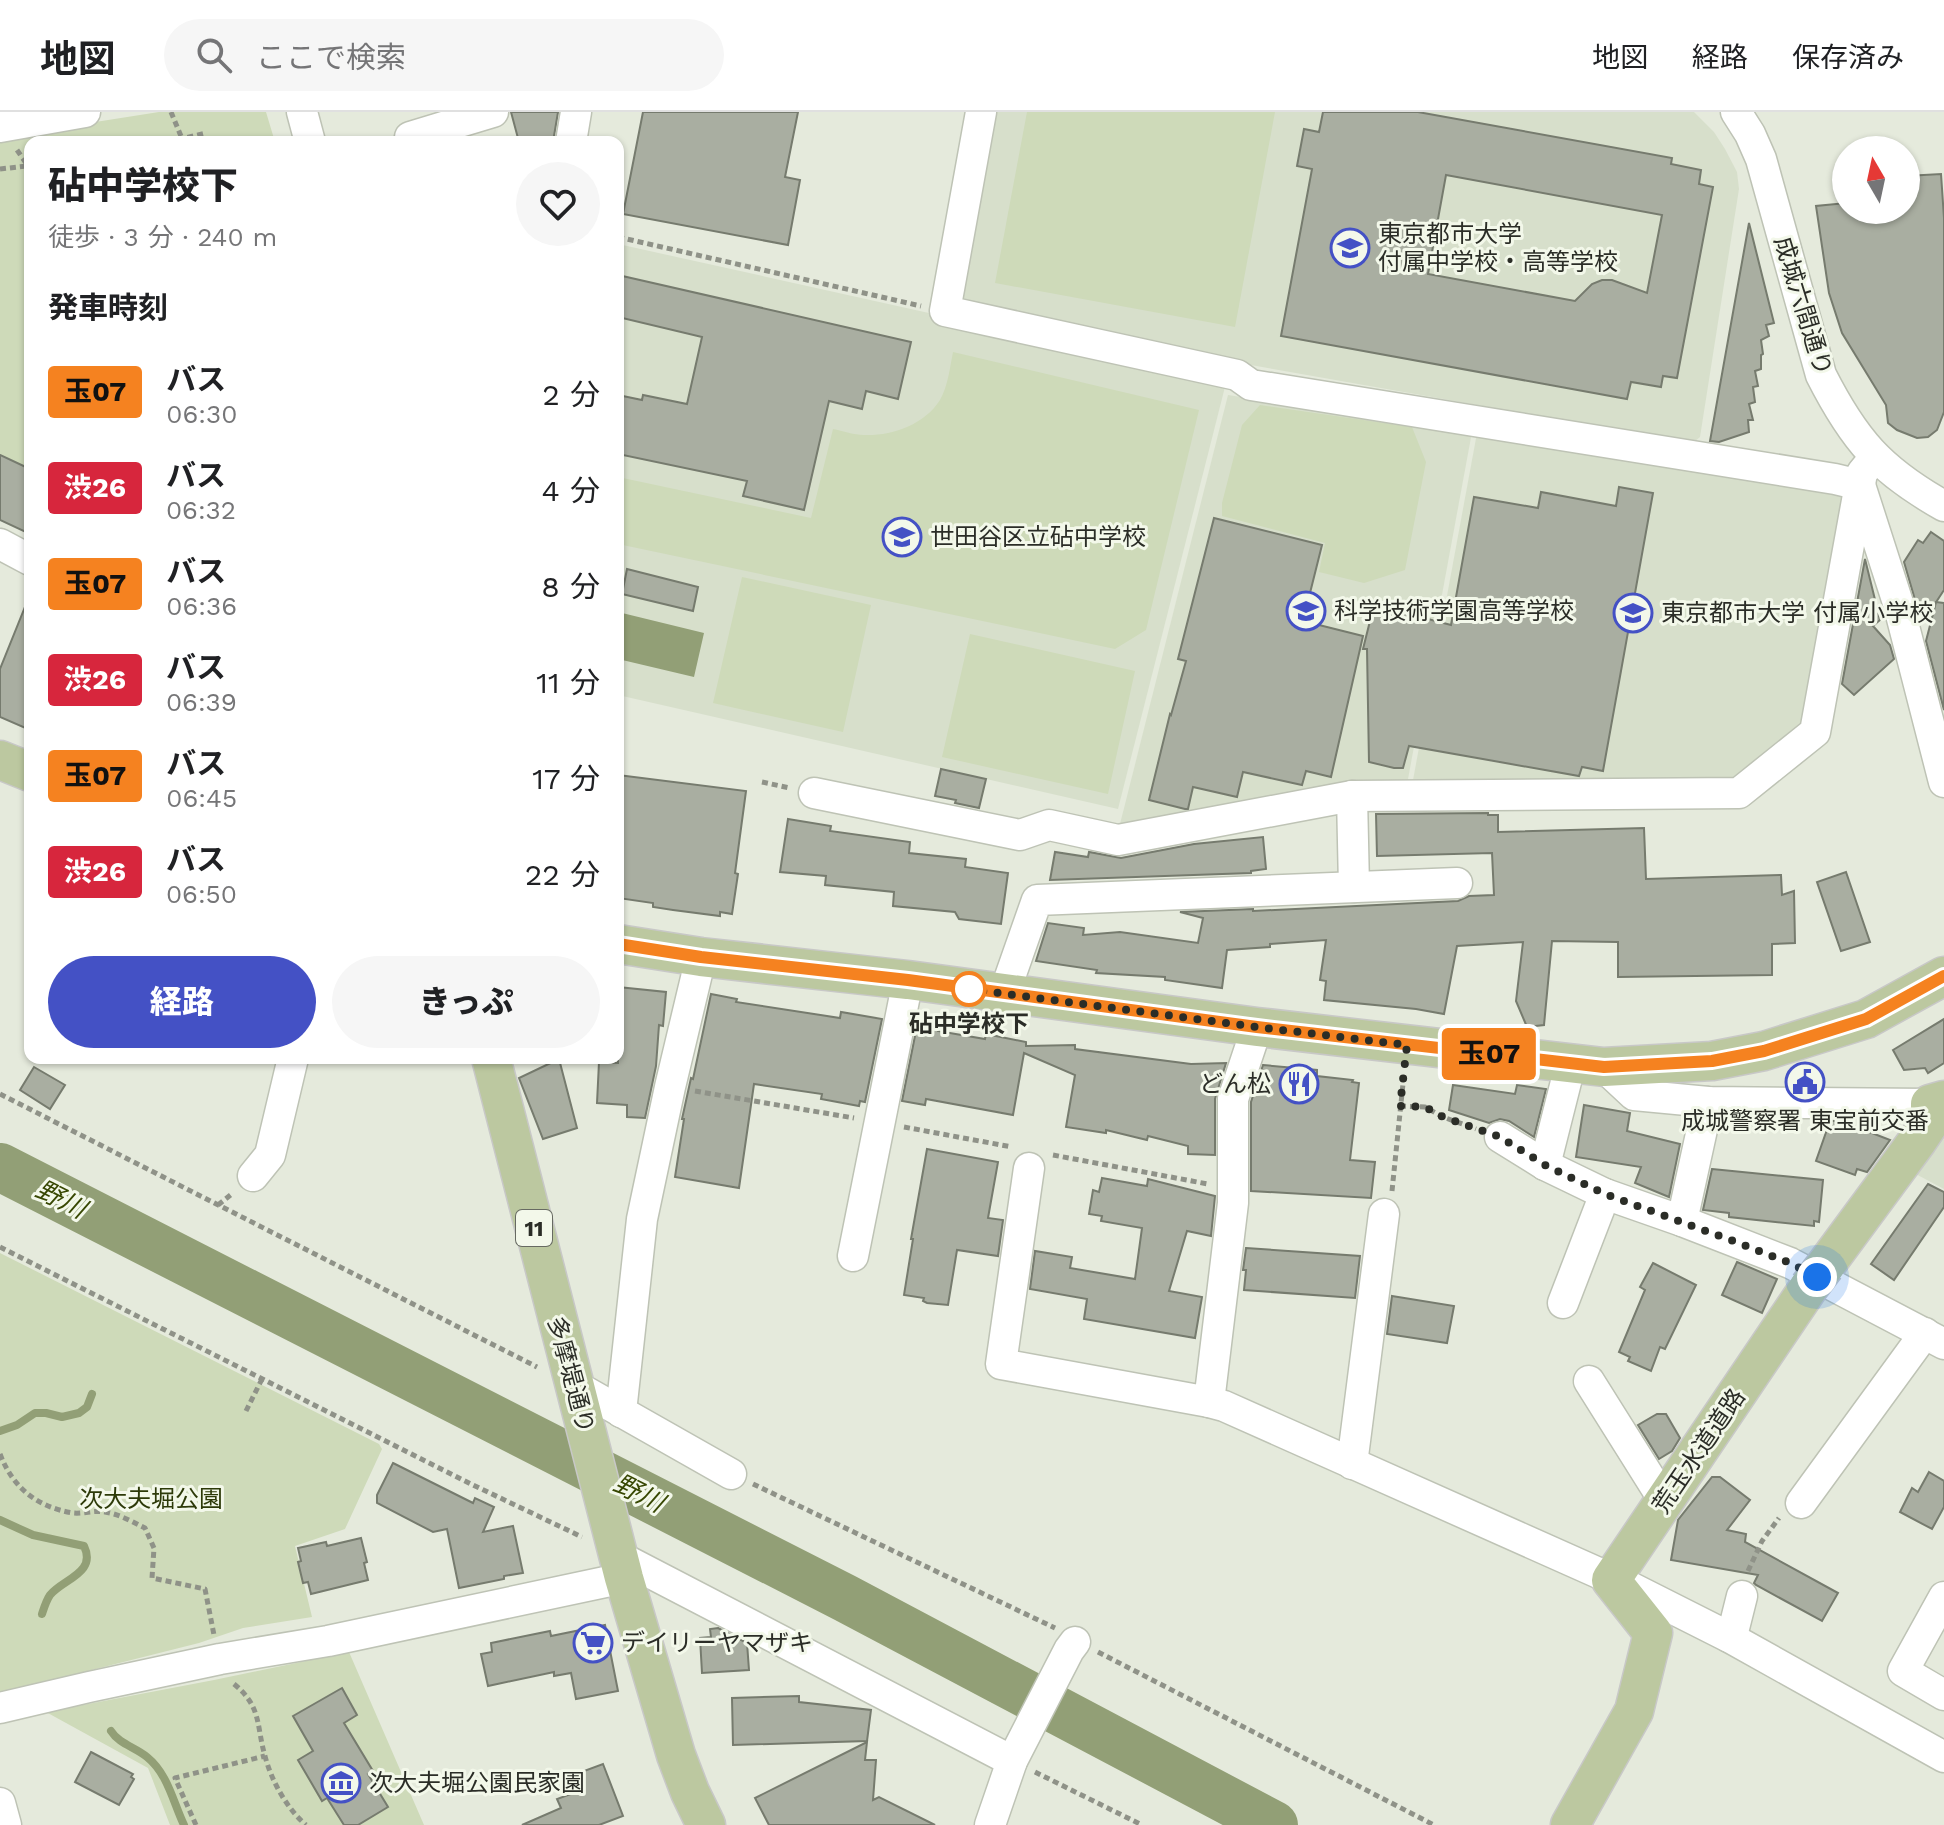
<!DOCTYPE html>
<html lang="ja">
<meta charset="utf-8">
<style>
body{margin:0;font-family:"Work Sans","Noto Sans JP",sans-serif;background:#f6f6f6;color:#202124;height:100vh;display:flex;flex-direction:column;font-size:30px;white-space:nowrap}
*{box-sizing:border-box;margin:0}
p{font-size:26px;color:#757577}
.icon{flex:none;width:44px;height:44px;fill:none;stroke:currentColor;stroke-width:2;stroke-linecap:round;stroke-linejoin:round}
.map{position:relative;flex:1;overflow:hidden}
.side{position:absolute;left:24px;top:24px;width:600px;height:928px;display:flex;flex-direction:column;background:#fff;border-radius:16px;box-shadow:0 2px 6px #0004}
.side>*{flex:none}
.badge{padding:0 16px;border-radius:6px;font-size:28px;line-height:52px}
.needle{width:52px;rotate:351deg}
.controls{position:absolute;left:1832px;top:24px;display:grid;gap:16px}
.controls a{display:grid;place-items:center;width:88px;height:88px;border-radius:50%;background:#fff;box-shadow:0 2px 6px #0004;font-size:40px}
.you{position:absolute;width:40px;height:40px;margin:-20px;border:6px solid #fff;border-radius:50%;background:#1a73e8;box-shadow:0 0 0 12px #1a73e833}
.map>.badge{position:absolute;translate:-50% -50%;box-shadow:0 0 0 4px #fff}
h2{padding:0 24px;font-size:30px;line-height:72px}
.round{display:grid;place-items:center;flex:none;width:84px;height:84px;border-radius:42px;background:#f6f6f6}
.head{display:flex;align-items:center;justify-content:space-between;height:136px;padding:0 24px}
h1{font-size:38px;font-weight:800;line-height:60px}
.button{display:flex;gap:16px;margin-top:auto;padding:16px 24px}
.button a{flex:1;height:92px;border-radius:48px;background:#4451c5;color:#fff;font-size:32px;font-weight:800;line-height:92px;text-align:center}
.button a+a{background:#f6f6f6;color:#202124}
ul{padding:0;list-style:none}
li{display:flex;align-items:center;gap:24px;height:96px;padding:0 24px}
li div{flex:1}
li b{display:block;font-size:30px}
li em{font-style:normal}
li .badge{min-width:88px;font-weight:700;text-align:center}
header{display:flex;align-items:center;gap:48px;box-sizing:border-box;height:112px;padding:0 40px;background:#fff;border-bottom:2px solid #e0e0e0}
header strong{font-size:38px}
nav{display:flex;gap:44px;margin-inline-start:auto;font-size:28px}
.search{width:560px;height:72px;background:#f6f6f6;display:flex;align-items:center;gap:20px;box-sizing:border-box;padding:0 28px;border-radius:44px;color:#757577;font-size:30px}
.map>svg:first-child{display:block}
.built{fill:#d7dfcb}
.green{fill:#cedab9}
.water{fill:#929f76}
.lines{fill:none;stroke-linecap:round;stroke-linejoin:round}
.stream{stroke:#929f76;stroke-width:8}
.river{stroke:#929f76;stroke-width:48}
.building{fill:#a9aea1;stroke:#767b6e;stroke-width:2;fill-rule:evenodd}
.minor-casing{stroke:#bec3b5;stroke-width:33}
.major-casing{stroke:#c8c8c7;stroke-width:41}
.path{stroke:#8f9288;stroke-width:5;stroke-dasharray:6 4;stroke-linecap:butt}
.minor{stroke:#fff;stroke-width:30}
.major{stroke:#bcc8a0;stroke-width:38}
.major-bridge-casing{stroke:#c8c8c7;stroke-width:41;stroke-linecap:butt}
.major-bridge{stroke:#bcc8a0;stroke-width:38}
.line-casing{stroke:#fff;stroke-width:18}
.line{stroke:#f58220;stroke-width:12}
.walk{stroke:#2b2d27;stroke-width:8;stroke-dasharray:0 14.4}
.stop-dot{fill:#fff;stroke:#f58220;stroke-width:4}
.labels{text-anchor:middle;stroke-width:6;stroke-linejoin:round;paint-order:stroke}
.shield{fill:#f3f8ea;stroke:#676a62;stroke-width:2}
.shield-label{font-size:22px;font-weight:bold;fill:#2b2d27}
.poi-label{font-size:24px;fill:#2b2d27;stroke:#f3f8ea;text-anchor:start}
.street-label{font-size:24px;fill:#2b2d27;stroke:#f3f8ea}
.stop-label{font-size:24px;font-weight:bold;fill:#2b2d27;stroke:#f3f8ea}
.park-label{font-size:24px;fill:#2d3a09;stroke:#f3f8ea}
.water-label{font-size:26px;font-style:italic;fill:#384803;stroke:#f3f8ea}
</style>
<header>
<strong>地図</strong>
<div class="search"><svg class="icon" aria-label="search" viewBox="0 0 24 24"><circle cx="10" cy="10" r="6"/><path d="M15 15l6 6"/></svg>ここで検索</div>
<nav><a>地図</a><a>経路</a><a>保存済み</a></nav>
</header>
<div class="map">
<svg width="1944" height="1713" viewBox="0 0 1944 1713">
<rect width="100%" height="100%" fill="#e5eadc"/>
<g class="built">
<path d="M995,0h699l20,20 11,17 12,23 2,17 -39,248 -7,6 -465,-82 -269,-54z"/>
<path d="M618,132l609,135 -109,430 -500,-114z"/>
<path d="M1228,283l244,37 -66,358 -288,42z"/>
<path d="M1477,321l370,59 -48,242 -54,48 -334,9z"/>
<path d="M1944,1008v69l-34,-18z"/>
</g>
<g class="green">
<path d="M159,0h107l9,30h-245v326l-30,-13v-318z"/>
<path d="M1027,0h248l-40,215 -240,-44z"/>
<path d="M953,240l246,58 -53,220 -31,19 -497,-105v-67l193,41 22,-89c10,2 21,6 31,6 28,1 60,-10 76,-35 8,-14 10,-33 13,-48z"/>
<path d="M1260,293l152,22 14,35 -21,108 -41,13 -45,-11 6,-29 -103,-27v-13l20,-78z"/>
<path d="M742,465l129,28 -28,127 -130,-29z"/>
<path d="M970,522l165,37 -27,123 -166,-37z"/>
<path d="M0,1141l379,191 3,5 -37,80 -50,17 17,71 -69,11 -44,15 -199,50z"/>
<path d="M349,1540l75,173h-254l-22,-57 -102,-56 168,-32z"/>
</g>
<path class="water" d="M618,500l86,21 -10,44 -76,-18z"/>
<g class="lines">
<g class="stream">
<path d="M0,1319l17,-6 18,-12h11l16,4 17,-4 8,-6 5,-13"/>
<path d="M0,1408l33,15 51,11c13,27 -21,33 -34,49 -4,6 -6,13 -8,19"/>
<path d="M111,1619c8,13 24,16 36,26 21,17 26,45 37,68"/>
</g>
<path class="river" d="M0,1055l845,431 429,227"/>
</g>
<g class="building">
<path d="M511,0h47l-5,30h-34z"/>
<path d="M643,0h155l-13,65 15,3 -12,65 -165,-31z"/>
<path d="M1323,0h95l254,46 -1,6 30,6 -2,14 14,3 -36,191 -14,-2 -2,11 -30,-5 -4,17 -346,-63 31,-167 -15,-3 7,-37 15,3zM1446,63l216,40 -15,78 -35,-13h-10l-10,4 -17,17 -147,-27z"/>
<path d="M1941,62l3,44v194l-7,18 -9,7 -11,1 -20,-8 -9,-7 -2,-18 -44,-72 -13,-40 -13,-87 30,-3v7h60v-34z"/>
<path d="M1749,111l25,100 -8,2 3,11 -8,4 2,14 -2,1v14l-6,2 3,15 -5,1 2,15 -6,2 4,16h-5l1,12 -30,10 -9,-1z"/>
<path d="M618,163l293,67 -13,57 -32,-8 -4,18 -33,-8 -25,109 -61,-14 4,-15 -129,-27v-59l24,5 1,-5 44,9 15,-67 -84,-20z"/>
<path d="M0,343l30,14v65l-30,-14z"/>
<path d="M1619,375l34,6 -50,278 -21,-4 -3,9 -170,-30 -6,22h-9l-25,-6 -2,-113h-4l11,-44 77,20 23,-128 64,11 3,-16 75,14z"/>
<path d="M1214,406l108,27 -19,76 60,15 -32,141 -25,-6 -4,14 -59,-13 -6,25 -44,-10 -5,22h-3l-36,-9 21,-86 1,1 15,-54 -8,-2z"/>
<path d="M1931,420l13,9v49l-17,26 -9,-6 -14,-48 14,-22 5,3z"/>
<path d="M1865,447l15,61 -7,6 17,19 4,14 -40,36 -12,-11z"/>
<path d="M627,457l71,18 -5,24 -71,-17z"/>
<path d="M29,485h1v133l-30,-13v-48z"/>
<path d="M1936,490l8,1v107l-18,-69z"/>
<path d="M941,657l45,10 -7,29 -24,-5 1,-3 -21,-4z"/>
<path d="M618,663l128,16 -11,82 3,1 -6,40 -12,-2v4l-47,-6 -20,-3v-4l-35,-5z"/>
<path d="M1488,701v2h10v17l146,-4 2,51 135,-4 1,20 12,-4 1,52 -23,1v31l-154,2v-35l-66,-1 -8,84 -17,2 -11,-26 7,-59 -66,4 -13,68 -28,-5 -92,-9 2,-19 -6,-1 6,-40 -56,4v3l-43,3 -5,38 -57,-8v-3l-69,-4 1,-3 -61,-9 12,-38 36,5 -1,7 37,-3 78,11 5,-25 -23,-6 73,-3v2l205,-10 11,-5 25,-1 -2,-42 -115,3 -1,-42z"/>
<path d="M788,707l43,7 -1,5 80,11 -1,11 57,6 -1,8 43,6 -7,51 -42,-5 -4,-7 -62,-6 1,-14 -69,-7 1,-9 -46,-4z"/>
<path d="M1263,725l3,32 -15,2v2l-201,7 5,-28 33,5 1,-5 32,6 73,-14z"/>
<path d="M1846,760l24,70 -29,9 -24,-69z"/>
<path d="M618,875l48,5 -3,34 -4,-1 -3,41 -11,52 -18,-1v-12l-30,-2 2,-41 19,1z"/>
<path d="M711,882l26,5 -1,3 104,16 1,-6 41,7 -17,83 -5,-1 -1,5 -38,-7 1,-5 -68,-10 -15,104 -64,-11 9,-58h-2l9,-41 2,1z"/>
<path d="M1944,907v44l-16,10 -3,-5 -21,2 -11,-20z"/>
<path d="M918,909l21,4 -1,6 47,8 1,-5 40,8v4l49,-1v4l116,15 35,-1 -11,36v56l-27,-1v-8l-40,-10 -1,4 -41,-10v3l-40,-6 9,-52 -51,-22 -11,62 -87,-16 -1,6 -23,-4z"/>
<path d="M559,947l18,69 -34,11 -24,-61z"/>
<path d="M1263,953l54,5v6l36,4 -1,2 7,1 -9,77 25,2 -4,36 -120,-7v-89z"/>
<path d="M34,955l31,18 -15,24 -30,-19z"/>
<path d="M1453,973l62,9 2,-9 29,4 -12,48 -25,-16 -9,-2 -11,4 -40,-13z"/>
<path d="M1584,993l46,8 -3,18 53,13 -11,53 -34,-14 6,-16 -65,-10z"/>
<path d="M1830,1009h11l49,19 -23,32 -10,-3 -2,6 -39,-14z"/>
<path d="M927,1037l71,13 -10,56 15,2 -5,36 -41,-6 -9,55 -21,-2 -4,-2 1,-3 -20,-3 9,-56h-2z"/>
<path d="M1712,1057l111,11 -4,42 -5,-1v5l-85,-9v-4l-26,-3z"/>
<path d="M1102,1066l45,8 1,-7 67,17 -4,40 -24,-5 -18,60 33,6 -7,41 -111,-19 3,-20 -57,-10 5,-38 37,6 -2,11 65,11 7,-51 -41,-7 1,-5 -13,-2 4,-24 6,2z"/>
<path d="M1928,1072l16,8v15l-50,73 -23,-16z"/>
<path d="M1246,1136l114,8 -5,42 -111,-8 2,-20h-3z"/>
<path d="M1737,1150l40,17 -15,34 -40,-18z"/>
<path d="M1653,1151l43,22 -31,64 -5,-2 -9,24 -23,-10 2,-4 -11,-5 26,-62 -5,-3z"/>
<path d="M1392,1184l62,10 -7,37 -60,-9z"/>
<path d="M1657,1302h9l14,24 -8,13 -13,8 -21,-34z"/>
<path d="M393,1351l80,40 2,-5 19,9 -11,25 30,-6 10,47 -19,3v3l-45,9 -12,-59 -14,3 -56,-29v-8z"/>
<path d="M1929,1360l15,9v26l-12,22 -32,-17 12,-24 6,4z"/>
<path d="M1712,1365h8l30,23 -23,30 19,4 -1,8 93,51 -16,28 -66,-36 -2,-2 4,-8 -87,-15 7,-40z"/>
<path d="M361,1426l6,24 -3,1 4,17 -57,14 -3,-12 -5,1 -5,-21 3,-1 -3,-13 28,-6 1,4z"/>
<path d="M605,1513l13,66 -42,8 -5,-26 -17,3v-4l-66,14 -7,-32 11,-2 -1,-9 59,-12 1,5z"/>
<path d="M718,1516l29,15 2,27 -47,3 -2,-35 11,-1 -1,-8z"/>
<path d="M342,1576l15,27 -13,8 29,48 -5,3 20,33 -30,18h-14l-17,-27 -5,3 -24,-41 15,-9 -20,-35z"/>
<path d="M799,1584v6l72,8 -4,31 -134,4 -1,-47z"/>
<path d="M867,1630l-2,18h11l-3,40 6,-3 56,28h-166l-14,-27z"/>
<path d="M91,1640l42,22 -2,3 3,2 -15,26 -44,-23z"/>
<path d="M603,1652l20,52 -24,9h-77l39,-17 -4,-9 14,-5 -6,-16z"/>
</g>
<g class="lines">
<g class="minor-casing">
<g id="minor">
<path d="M302,0l8,30"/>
<path d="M981,0l-36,199 292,64 14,10 584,94 25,6 38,118 46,179"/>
<path d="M1736,0l14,22 11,25 60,216c33,65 59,95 123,131"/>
<path d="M0,15l85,-15"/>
<path d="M410,25l83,-25"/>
<path d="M571,30l5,-30"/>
<path d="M0,432l30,16"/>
<path d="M814,681l206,42 29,-10 69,15 234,-44 387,-3 76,-61 47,-259 13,-16"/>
<path d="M1352,684l2,91"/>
<path d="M1004,882l33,-94 420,-17"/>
<path d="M1604,955l30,28 74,7 222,2"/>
<path d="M1500,1025l45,28 60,29 77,27 108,42 154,81"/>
<path d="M1545,1053l26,-103"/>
<path d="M1029,1056l-28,196 208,38 15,4 406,181 99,50 215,120"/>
<path d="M253,1064l17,-21 23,-97"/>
<path d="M1682,1109l26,-119"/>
<path d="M853,1144l55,-276"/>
<path d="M1563,1191l42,-109"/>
<path d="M1589,1269l76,121"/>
<path d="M574,1273l157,89"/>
<path d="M1209,1290l24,-199v-104l24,-72"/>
<path d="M621,1300l21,-193 28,-132 31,-130"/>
<path d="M1352,1352l32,-250"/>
<path d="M1801,1391l124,-170"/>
<path d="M618,1444l394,205"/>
<path d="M1944,1485l-41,74 41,24"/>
<path d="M1729,1525l5,-9 8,-32"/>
<path d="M0,1596l89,-21 131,-28 108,-18 296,-63"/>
<path d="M0,1691l6,22"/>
<path d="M990,1713l22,-64 57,-111 6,-8"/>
</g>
</g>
<g class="major-casing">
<g id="major">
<path d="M0,648l30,12"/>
<path d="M618,832l83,13 207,23 349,47 347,40 108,-6 52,-10 102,-32 78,-43"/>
<path d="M491,946l133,520 52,177 14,37 16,33"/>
<path d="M1825,1154l93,-126 12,-18v-18l14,-4"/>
<path d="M1570,1713l64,-114 19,-78 -42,-53 198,-293"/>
</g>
</g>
<g class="path">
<path d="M171,0l12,29"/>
<path d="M168,30l38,-9"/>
<path d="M17,38l11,16"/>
<path d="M0,57l27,-3"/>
<path d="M618,125l303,69"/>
<path d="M762,670l28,6"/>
<path d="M695,979l159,27"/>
<path d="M0,982l537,273"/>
<path d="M1400,994l25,1 18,10 33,12"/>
<path d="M904,1015l108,20"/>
<path d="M1053,1043l155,29"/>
<path d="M1392,1079l12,-117"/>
<path d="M218,1093l15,-12"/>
<path d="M0,1135l471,237 111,53"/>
<path d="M246,1299l16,-32"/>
<path d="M0,1342c13,34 37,53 73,59 11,1 21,-3 32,-1 14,2 28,10 40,16l9,20 -2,30 53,11 9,46"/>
<path d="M753,1372l302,144"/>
<path d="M1748,1459l14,-30 17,-23"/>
<path d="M1098,1540l336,173"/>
<path d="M234,1572c28,23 22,41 31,72 6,24 22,53 41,69"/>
<path d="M1035,1660l107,53"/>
<path d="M196,1713l-21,-47 90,-22"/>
</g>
<use href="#minor" class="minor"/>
<use href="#major" class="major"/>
<g class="major-bridge-casing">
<path id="major-bridge" d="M1809,1175l16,-21"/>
</g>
<use href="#major-bridge" class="major-bridge"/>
</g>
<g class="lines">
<g class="line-casing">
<path id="line" d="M618,832l83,13 207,23 349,47 347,40 108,-6 52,-10 102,-32 78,-43"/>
</g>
<use href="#line" class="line"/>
<path class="walk" d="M969,877l288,38 150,18 -7,61 25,1 18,10 57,20 45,28 60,29 131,48 54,21 27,14"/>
</g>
<defs>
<g id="school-ring" transform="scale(2)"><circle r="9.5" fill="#f3f8ea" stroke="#4451c5" stroke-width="1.5"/><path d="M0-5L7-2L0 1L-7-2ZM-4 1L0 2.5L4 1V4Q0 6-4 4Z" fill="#4451c5"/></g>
<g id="civic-ring" transform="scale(2)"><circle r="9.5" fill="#f3f8ea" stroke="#4451c5" stroke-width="1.5"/><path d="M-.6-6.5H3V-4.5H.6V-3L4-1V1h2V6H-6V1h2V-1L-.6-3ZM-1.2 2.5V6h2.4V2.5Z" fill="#4451c5"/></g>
<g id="restaurant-ring" transform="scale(2)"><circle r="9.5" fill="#f3f8ea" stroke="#4451c5" stroke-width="1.5"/><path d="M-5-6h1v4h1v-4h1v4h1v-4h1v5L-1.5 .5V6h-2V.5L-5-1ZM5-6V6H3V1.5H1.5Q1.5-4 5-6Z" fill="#4451c5"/></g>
<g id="supermarket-ring" transform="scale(2)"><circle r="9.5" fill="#f3f8ea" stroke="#4451c5" stroke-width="1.5"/><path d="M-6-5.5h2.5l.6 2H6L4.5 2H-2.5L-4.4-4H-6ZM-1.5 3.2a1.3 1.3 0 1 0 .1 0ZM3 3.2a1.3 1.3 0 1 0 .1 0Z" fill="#4451c5"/></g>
<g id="museum-ring" transform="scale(2)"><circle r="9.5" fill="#f3f8ea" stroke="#4451c5" stroke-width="1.5"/><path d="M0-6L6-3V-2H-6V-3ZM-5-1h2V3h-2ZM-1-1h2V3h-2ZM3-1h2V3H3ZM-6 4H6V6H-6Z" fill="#4451c5"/></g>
</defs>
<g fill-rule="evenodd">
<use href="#school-ring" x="1350" y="136"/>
<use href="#school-ring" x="902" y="425"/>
<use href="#school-ring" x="1306" y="499"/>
<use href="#school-ring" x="1633" y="501"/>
<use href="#civic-ring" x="1805" y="970"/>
<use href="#restaurant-ring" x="1299" y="972"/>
<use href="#supermarket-ring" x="593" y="1531"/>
<use href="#museum-ring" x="341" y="1671"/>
</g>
<circle class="stop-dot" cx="969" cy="877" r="16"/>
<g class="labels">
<rect class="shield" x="516" y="1098" width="36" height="36" rx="6"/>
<g class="shield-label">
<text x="534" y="1124">11</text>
</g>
<g class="poi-label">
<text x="1378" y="130">東京都市大学<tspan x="1378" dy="28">付属中学校・高等学校</tspan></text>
<text x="930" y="433">世田谷区立砧中学校</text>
<text x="1334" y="507">科学技術学園高等学校</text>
<text x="1661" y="509">東京都市大学 付属小学校</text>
<text x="1271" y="980" text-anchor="end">どん松</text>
<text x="1805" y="1017" text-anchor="middle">成城警察署 東宝前交番</text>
<text x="621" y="1539">デイリーヤマザキ</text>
<text x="369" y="1679">次大夫堀公園民家園</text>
</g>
<g class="street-label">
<text transform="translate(1803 194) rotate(73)" y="8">成城六間通り</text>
<text transform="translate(571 1263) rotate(75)" y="8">多摩堤通り</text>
<text transform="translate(1699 1339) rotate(-56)" y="8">荒玉水道道路</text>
</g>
<g class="stop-label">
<text x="969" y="920">砧中学校下</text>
</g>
<g class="park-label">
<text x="151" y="1395">次大夫堀公園</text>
</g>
<g class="water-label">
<text transform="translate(61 1087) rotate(27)" y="9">野川</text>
<text transform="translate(639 1381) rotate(27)" y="9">野川</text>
</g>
</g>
</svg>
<div class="controls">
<a><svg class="needle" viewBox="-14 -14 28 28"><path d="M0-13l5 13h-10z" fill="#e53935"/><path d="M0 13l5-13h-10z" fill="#757577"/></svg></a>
</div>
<div class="you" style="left:1817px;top:1165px"></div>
<b class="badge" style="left:1489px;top:942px;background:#f58220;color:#111">玉07</b>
<section class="side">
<div class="head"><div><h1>砧中学校下</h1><p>徒歩 · 3 分 · 240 m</p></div><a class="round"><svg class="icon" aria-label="heart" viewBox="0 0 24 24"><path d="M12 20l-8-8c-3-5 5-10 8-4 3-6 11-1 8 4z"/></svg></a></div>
<h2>発車時刻</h2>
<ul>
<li><span class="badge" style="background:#f58220;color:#111">玉07</span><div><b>バス</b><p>06:30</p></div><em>2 分</em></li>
<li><span class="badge" style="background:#d7263d;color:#fff">渋26</span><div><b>バス</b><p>06:32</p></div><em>4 分</em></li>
<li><span class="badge" style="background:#f58220;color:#111">玉07</span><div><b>バス</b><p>06:36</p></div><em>8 分</em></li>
<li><span class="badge" style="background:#d7263d;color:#fff">渋26</span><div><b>バス</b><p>06:39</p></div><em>11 分</em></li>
<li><span class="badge" style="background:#f58220;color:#111">玉07</span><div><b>バス</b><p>06:45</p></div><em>17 分</em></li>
<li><span class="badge" style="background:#d7263d;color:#fff">渋26</span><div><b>バス</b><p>06:50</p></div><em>22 分</em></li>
</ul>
<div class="button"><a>経路</a><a>きっぷ</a></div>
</section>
</div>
